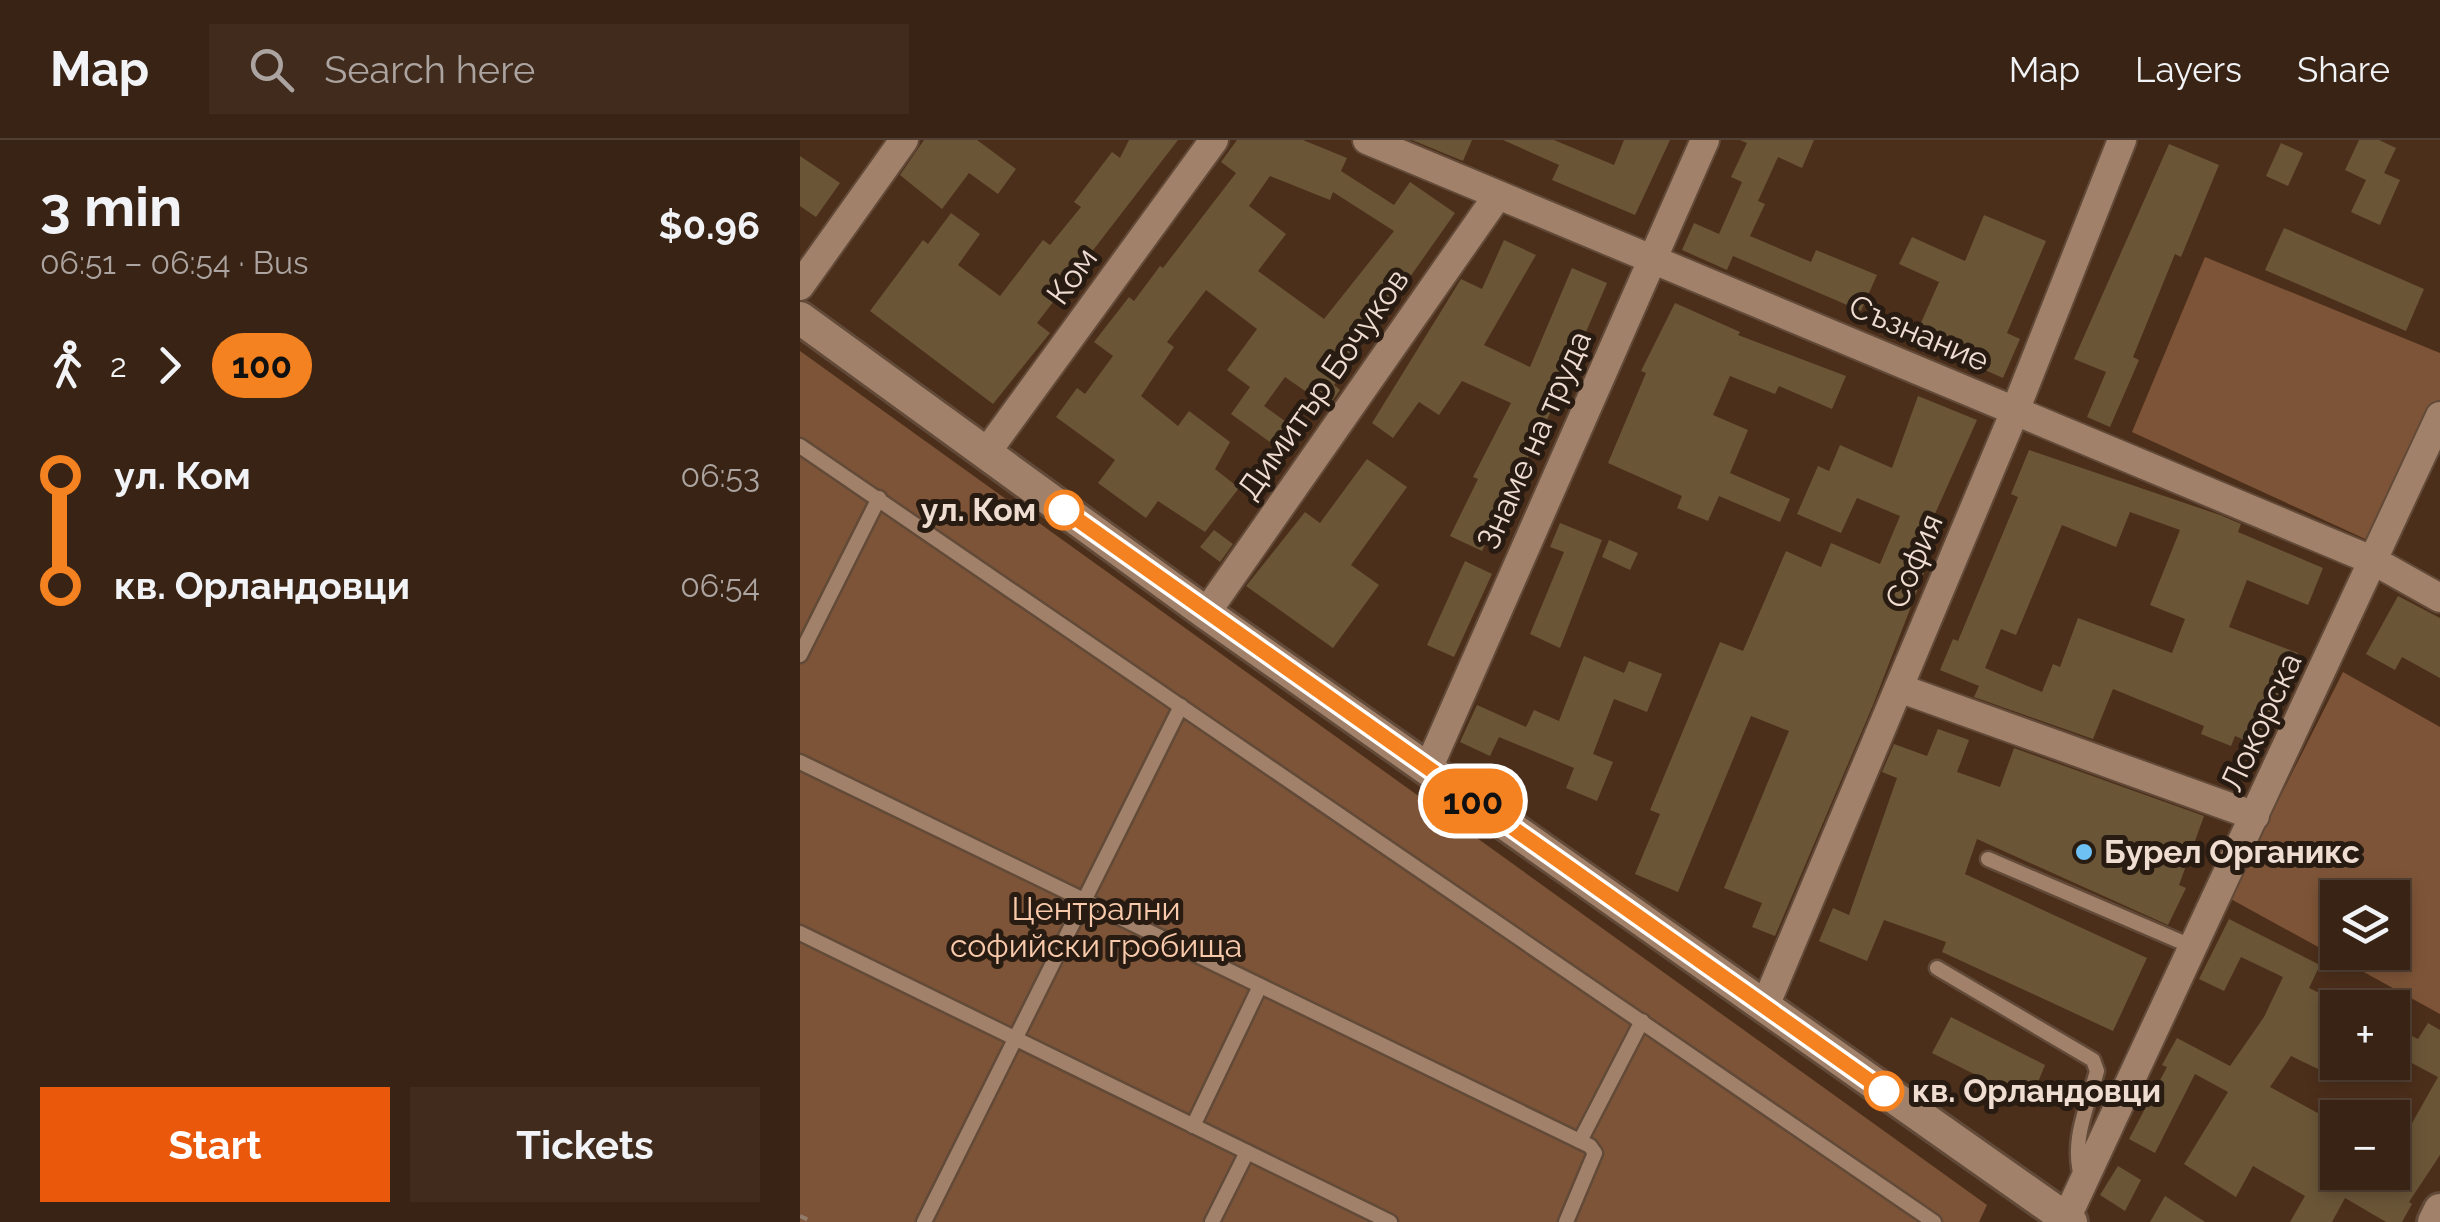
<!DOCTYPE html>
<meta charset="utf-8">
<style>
body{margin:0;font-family:Raleway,sans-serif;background:#402b1d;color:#f1f3f6;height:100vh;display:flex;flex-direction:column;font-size:38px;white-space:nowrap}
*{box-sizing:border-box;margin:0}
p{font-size:32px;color:#aba4a0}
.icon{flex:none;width:55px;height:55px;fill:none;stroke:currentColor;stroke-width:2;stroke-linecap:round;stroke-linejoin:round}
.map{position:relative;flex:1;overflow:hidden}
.panel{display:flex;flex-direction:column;background:#392314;width:800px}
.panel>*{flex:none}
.badge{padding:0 20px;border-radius:32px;font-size:35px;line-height:65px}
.fabs{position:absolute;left:1520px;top:740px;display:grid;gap:20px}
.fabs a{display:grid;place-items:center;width:90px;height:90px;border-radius:0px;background:#392314;box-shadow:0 5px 15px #0003,0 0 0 2px #534034;font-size:50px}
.map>.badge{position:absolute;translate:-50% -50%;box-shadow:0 0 0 5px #fff}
.legs{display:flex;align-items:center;gap:15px;height:110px;padding:0 40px;font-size:32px}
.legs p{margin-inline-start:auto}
.overview{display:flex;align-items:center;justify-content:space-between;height:170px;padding:0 40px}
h1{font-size:55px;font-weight:700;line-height:75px}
.button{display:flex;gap:20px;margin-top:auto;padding:20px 40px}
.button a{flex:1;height:115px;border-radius:0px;background:#ea580c;color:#fff;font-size:40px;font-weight:700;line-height:115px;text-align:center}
.button a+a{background:#402b1d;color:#f1f3f6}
ul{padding:0 40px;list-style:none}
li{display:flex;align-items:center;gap:35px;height:110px;font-size:38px}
li i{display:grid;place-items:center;width:15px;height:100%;margin:0 12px;background:currentColor}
li i::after{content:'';width:25px;height:25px;margin:-12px;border:8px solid;border-radius:50%;background:#392314}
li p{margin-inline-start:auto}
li:first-child i{background:linear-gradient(#0000 50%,currentColor 0)}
li:last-child i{background:linear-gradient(currentColor 50%,#0000 0)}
header{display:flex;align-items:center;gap:60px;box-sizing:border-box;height:140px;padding:0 50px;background:#392314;border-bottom:2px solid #534034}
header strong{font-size:48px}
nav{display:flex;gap:55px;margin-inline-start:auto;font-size:35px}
.search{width:700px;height:90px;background:#402b1d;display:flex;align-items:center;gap:25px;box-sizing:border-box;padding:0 35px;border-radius:0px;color:#aba4a0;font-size:38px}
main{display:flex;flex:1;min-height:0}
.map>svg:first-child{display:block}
.green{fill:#7d5437;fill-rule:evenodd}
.building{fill:#6a5537;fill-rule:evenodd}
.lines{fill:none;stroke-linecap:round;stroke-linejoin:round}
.service-casing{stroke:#624a39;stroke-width:19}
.minor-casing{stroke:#624a39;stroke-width:32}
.tertiary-casing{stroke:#624a39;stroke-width:38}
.path{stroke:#947c6b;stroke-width:4;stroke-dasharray:8 8;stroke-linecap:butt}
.service{stroke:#a2816a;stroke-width:14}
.minor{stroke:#a2816a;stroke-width:28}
.tertiary{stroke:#a2816a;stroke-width:32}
.line-1-casing{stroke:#fff;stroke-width:22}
.line-1{stroke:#f58220;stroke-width:15}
.stop-1-dot{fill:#fff;stroke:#f58220;stroke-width:5}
.poi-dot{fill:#6ec2f3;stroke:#281b12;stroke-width:4}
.labels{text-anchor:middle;stroke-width:10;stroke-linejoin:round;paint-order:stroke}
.street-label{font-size:32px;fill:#efddd1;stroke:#281b12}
.stop-label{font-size:32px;font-weight:bold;fill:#efddd1;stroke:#281b12;text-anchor:end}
.poi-label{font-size:32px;font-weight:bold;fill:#efddd1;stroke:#281b12;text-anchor:start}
.park-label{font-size:32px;fill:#f8c9aa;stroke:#281b12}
</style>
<header>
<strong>Map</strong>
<div class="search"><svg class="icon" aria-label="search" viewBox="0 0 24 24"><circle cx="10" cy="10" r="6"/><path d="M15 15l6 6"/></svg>Search here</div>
<nav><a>Map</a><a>Layers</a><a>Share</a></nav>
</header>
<main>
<section class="panel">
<div class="overview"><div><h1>3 min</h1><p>06:51 – 06:54 · Bus</p></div><b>$0.96</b></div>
<div class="legs"><svg class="icon" aria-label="walk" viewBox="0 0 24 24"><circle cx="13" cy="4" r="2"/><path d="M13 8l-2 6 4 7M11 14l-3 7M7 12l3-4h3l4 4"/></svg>2<svg class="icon" aria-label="forward" viewBox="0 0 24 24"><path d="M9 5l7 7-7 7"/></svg><b class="badge" style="background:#f58220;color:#111">100</b></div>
<ul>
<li><i style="color:#f58220"></i><b>ул. Ком</b><p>06:53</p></li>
<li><i style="color:#f58220"></i><b>кв. Орландовци</b><p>06:54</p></li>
</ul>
<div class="button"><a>Start</a><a>Tickets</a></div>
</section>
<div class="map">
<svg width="1640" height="1082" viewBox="0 0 1640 1082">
<rect width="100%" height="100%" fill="#4c2f1b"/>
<g class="green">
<path d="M1405,117l235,96v59l-66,131 -242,-111z"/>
<path d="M0,211l1187,854 -8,17h-1179z"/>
<path d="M1543,532l97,55v287l-211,-116zM1538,758h54v54h-54z"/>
</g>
<g class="building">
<path d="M124,0h53l39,29 -18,25 -29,-21 -27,36 -42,-34z"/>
<path d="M329,0h49l-141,183 13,10 -57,71 -123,-93 53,-71 5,4 23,-31 29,21 -22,31 42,31 43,-56 7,5 31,-38 -7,-5 38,-50 8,6z"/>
<path d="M437,0h66l44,18 -6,13 53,34 16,-23 45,31 -121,172 6,5 -12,17 -43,-30 -21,29 32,23 -15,21 -50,-36 19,-27 -23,-17 30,-41 -51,-39 -39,52 7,5 -33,49 37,30 11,-15 41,31 -15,27 24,19 -34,44 -47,-31 -12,17 -48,-35 17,-23 -59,-43 21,-29 8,6 28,-38 -19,-14 35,-45 5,4 26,-35 3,2 73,-95 -15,-11zM470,36l60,24 3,-8 61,39 -70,88 -66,-48 28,-37 -37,-28z"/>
<path d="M612,0h60l-9,21z"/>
<path d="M703,0h51l60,25 10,-25h46l-35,75 -83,-35 7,-15z"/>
<path d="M940,0h74l-12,28 -24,-11 -20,44 7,3 -15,32 61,26 5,-12 61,25 -16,36 -128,-55 -6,14 -45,-20 12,-27 25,11 23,-52 -11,-5 16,-34z"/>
<path d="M1559,0h20l17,8 -12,25 16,7 -20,45 -29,-13 15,-32 -21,-10z"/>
<path d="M1481,3l22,10 -15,33 -22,-10z"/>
<path d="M1369,4l50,21 -38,92 -6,-3 -42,103 6,3 -29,67 -23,-10 19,-45 -32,-13z"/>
<path d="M0,16l40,27 -24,34 -16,-11z"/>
<path d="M1184,75l62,26 -39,92 13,6 -17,39 -43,-19 3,-7 -46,-20 22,-50 -40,-18 13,-27 53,24z"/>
<path d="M1484,88l140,61 -18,42 -141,-61z"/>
<path d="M704,100l32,15 -52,90 46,22 42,-99 35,15 -24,56 7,3 -15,33 -5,-2 -88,178 -32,-15 28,-57 -5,-2 38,-74 -49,-22 -23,34 -20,-13 -26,36 -21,-15 89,-144 21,10z"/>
<path d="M875,163l65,29 -2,3 108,41 -14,33 -53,-23 -4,8 -45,-18 -17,39 35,15 -18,43 60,26 -10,23 -61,-26 -11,25 -31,-13 5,-12 -74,-33 38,-90 -5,-2z"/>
<path d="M1118,256l59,24 -43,96 10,5 -71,184 -98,231 -23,-9 10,-24 -38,-15 65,-157 -38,-15 -73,176 -43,-18 25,-60 -10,-4 70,-168 23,9 43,-100 35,16 10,-24 49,21 20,-48 -43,-18 -16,35 -44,-19 21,-48 11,5 11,-26 52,23z"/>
<path d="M1229,310l191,65 21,9 -3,8 85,36 -15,37 -61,-25 -18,47 69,26 -41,92 -22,-9 -4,10 -30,-12 3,-8 -91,-37 -20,50 -119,-42 5,-11 -39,-16 13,-31 5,2 60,-144 -7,-3zM1330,372l50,18 -30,75 35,14 -13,34 -94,-35 -18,49 -7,-3 -11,28 -57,-24 16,-39 15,6 46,-110 54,22z"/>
<path d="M567,319l40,28 -56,78 28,20 -46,63 -87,-62 59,-74 15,11z"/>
<path d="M760,383l42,17 -42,108 -30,-14 34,-82 -14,-5z"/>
<path d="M414,390l19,14 -13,18 -20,-15z"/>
<path d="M809,400l29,13 -8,17 -28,-13z"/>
<path d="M665,421l27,13 -38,83 -27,-12z"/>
<path d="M1598,456l42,22v60l-38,-21 -7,13 -29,-16z"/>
<path d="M784,516l40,17 5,-12 33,13 -15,38 -33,-13 -21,55 20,8 -16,39 -31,-13 8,-20 -75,-31 -9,19 -30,-14 17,-37 49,22 8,-17 25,11z"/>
<path d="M1138,589l31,11 -12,32 43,15 14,-39 190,68 -25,69 7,3 -18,37 -191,-86 -12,35 182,84 -34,73 -171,-79 4,-10 -62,-22 -17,41 -48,-20 14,-33 16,7 48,-137 -15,-6 12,-28 33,12z"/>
<path d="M1429,779l91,46 -11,23 29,14v27l-20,40 -27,-13 -21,31 68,37v48h16l38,20v-68l15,8 31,-55 -45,-24 11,-21 14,7 10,-16 12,7v125l-31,47 3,2 -10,18h-16l-41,-24 -13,24h-42l15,-26 -52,-30 -17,31 -52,-33 44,-72 -33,-18 -40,79 -26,-14 38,-72 -5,-2 15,-27 53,28 34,-49 19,-40 -42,-20 -17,34 -25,-12z"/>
<path d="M1151,877l94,48 -15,37 -98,-49z"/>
<path d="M1318,1026l23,14 -16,31 -25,-16z"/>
<path d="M1365,1056l40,26h-55z"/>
</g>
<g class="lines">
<g class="service-casing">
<g id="service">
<path d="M0,306l1134,776"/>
<path d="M0,515l79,-157"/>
<path d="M0,622l790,384 5,7 -29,69"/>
<path d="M1188,719l205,88"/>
<path d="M0,793l590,289"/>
<path d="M1137,828l156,92 4,11c-10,37 -28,74 -14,111"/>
<path d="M393,986l67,-140"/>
<path d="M780,1001l62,-120"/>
<path d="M124,1082l257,-516"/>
<path d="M412,1082l35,-70"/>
</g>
</g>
<g class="minor-casing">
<g id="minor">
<path d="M567,0l1007,421 66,37"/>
<path d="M0,146l104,-146"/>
<path d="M186,313l228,-313"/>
<path d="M406,473l292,-418"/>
<path d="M1099,548l356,128"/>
<path d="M628,629l277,-629"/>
<path d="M965,866l250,-595 107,-271"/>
<path d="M1266,1079l374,-803"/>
</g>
</g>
<g class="tertiary-casing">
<g id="tertiary">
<path d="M0,178l406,295 865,609"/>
<path d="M1634,1082l6,-12"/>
</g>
</g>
<path class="path" d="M0,1076l13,6"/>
<use href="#service" class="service"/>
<use href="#minor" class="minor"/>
<use href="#tertiary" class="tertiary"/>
</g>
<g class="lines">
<g class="line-1-casing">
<path id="line-1" d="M264,370l820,581"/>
</g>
<use href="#line-1" class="line-1"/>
</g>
<g class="stop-1-dot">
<circle cx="264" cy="370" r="18"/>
<circle cx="1084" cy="951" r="18"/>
</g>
<circle class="poi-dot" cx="1284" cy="712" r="10"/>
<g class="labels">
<g class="street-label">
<text transform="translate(272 136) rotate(-54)" y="11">Ком</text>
<text transform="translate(1119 193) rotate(23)" y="11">Съзнание</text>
<text transform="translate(523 244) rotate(-55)" y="11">Димитър Бочуков</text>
<text transform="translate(734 300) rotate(-66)" y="11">Знаме на труда</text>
<text transform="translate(1114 421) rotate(-67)" y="11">София</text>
<text transform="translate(1461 582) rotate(-65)" y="11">Локорска</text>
</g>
<g class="stop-label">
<text x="236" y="381">ул. Ком</text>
<text x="1112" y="962" text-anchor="start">кв. Орландовци</text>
</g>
<g class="poi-label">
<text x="1304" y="723">Бурел Органикс</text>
</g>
<g class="park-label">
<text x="296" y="780">Централни<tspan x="296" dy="37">софийски гробища</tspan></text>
</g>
</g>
</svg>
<div class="fabs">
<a><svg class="icon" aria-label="layers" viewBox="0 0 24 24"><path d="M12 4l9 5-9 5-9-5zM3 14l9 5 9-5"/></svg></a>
<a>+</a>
<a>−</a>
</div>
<b class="badge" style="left:673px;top:661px;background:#f58220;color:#111">100</b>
</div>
</main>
